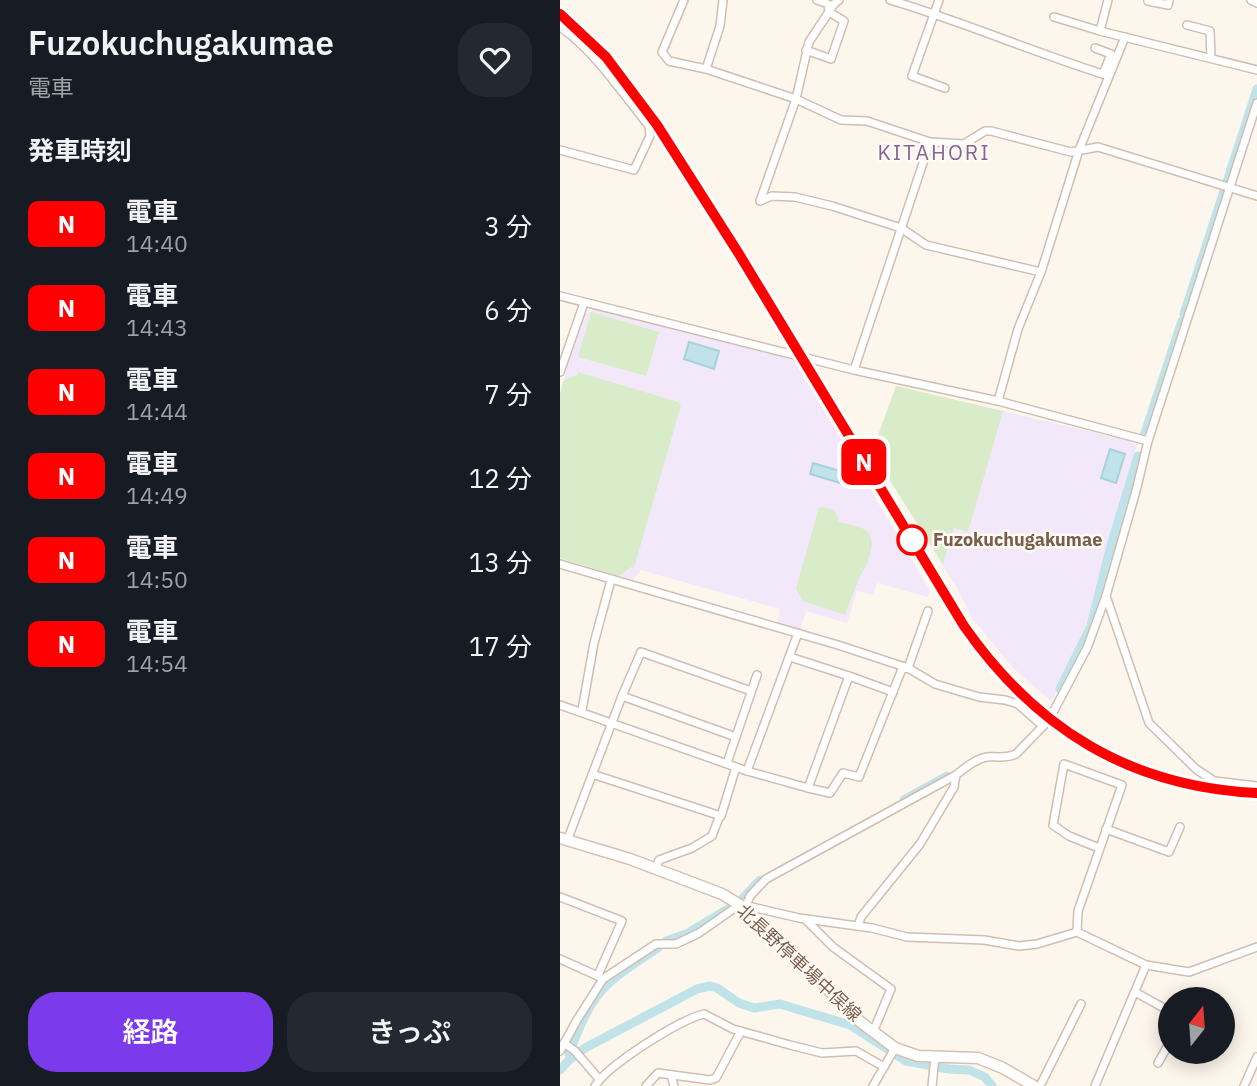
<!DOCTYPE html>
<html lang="ja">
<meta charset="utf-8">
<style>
body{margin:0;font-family:"IBM Plex Sans","Noto Sans JP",sans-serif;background:#242831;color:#f1f3f6;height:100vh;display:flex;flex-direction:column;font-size:26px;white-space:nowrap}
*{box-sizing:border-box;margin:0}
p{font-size:23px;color:#9ea1a6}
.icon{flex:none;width:38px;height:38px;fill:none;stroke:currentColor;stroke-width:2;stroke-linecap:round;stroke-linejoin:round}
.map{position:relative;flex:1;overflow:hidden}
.details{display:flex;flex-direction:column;background:#171b24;width:560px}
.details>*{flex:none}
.badge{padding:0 14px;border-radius:10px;font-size:24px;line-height:46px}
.needle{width:46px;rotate:17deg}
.tools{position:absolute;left:598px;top:987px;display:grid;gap:14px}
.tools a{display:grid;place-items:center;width:77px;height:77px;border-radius:50%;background:#171b24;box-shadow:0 4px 18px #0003;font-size:35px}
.map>.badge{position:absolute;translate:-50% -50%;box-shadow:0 0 0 4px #fff}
h2{padding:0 28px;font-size:26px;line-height:63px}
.round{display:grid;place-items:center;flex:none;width:74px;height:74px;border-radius:28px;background:#242831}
.summary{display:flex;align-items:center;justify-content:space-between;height:119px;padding:0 28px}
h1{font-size:33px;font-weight:600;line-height:52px}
.action{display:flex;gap:14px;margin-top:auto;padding:14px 28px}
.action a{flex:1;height:80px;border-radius:28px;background:#7c3aed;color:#fff;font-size:28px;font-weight:600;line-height:80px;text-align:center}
.action a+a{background:#242831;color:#f1f3f6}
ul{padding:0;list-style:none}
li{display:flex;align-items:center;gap:21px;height:84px;padding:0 28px}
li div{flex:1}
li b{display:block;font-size:26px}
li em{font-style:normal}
li .badge{min-width:77px;font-weight:700;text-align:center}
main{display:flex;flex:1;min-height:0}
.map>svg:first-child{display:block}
.education{fill:#f3e8fa}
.green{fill:#d8ecc9}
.water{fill:#bfe3e8;stroke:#a5d3da;stroke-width:2}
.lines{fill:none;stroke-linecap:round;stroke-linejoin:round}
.canal{stroke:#bfe3e8;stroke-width:9}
.minor-casing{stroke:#d1beb0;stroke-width:10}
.secondary-casing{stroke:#d6c0b0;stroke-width:13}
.minor{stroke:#fff;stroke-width:7}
.secondary{stroke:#fff;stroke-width:10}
.rail{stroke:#b9a8c9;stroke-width:2.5;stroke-dasharray:10 7;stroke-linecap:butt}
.line-casing{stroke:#fff;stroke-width:16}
.line{stroke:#f00;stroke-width:10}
.stop-dot{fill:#fff;stroke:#f00;stroke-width:3.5}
.labels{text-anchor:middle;stroke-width:5;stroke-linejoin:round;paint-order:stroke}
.stop-label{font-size:18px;font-weight:bold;fill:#7a5c4d;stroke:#fffaf3;text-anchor:start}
.street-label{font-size:18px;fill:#7a5c4d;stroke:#fffaf3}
.quarter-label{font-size:21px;letter-spacing:2px;fill:#846695;stroke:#fffaf3}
</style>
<main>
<section class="details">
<div class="summary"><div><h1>Fuzokuchugakumae</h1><p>電車</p></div><a class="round"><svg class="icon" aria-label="heart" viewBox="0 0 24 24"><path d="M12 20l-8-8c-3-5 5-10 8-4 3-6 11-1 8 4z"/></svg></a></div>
<h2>発車時刻</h2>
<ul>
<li><span class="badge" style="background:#f00;color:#fff">N</span><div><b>電車</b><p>14:40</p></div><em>3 分</em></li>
<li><span class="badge" style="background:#f00;color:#fff">N</span><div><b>電車</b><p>14:43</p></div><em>6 分</em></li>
<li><span class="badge" style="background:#f00;color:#fff">N</span><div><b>電車</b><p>14:44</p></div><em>7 分</em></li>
<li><span class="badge" style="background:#f00;color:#fff">N</span><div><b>電車</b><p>14:49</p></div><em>12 分</em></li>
<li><span class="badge" style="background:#f00;color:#fff">N</span><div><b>電車</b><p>14:50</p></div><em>13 分</em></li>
<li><span class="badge" style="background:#f00;color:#fff">N</span><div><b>電車</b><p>14:54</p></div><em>17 分</em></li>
</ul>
<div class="action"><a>経路</a><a>きっぷ</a></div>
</section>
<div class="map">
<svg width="697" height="1086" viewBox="0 0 697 1086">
<rect width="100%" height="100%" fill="#fdf6ec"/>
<g class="education">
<path d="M37,308l197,52 136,231 -2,6 -51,-14 -4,12 -16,-4 -10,32 -41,-12 -6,19 -23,-6 3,-15 -139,-39 -8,10 -73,-22v-164l20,-78z"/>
<path d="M336,386l234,55 7,4 -49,175 -36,82 -40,-35 -40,-49 -14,-28 -86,-138z"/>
</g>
<g class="green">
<path d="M31,312l68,20 -13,44 -68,-19z"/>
<path d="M18,372l100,30 3,3 -47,163 -3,-1 -12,9 -59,-18v-164l4,-14 13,-5z"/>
<path d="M336,386l107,25 -35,121 -14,-4 -11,36 -71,-112z"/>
<path d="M262,507l13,3 4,12c7,2 22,4 28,9 11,11 0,35 -7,45l-15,39 -42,-14 -7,-13 23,-80z"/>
</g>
<g class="water">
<path d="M129,342l30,9 -5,18 -30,-10z"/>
<path d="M550,449l15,5 -9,29 -15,-5z"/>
<path d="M253,463l30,9 -3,11 -30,-9z"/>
</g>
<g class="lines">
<g class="canal">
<path d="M667,182l30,-93"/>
<path d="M624,314l41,-126"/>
<path d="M584,436l38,-115"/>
<path d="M500,689l31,-63 19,-77 28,-93"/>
<path d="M344,800l43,-24"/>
<path d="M182,899l18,-19"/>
<path d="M106,941l20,-7 45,-27"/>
<path d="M9,1054c9,-24 20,-54 41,-72 15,-13 33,-24 49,-35"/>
<path d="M0,1070l10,-11 15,-11 112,-59 13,-3 7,2 22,15 15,5 26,-4 70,21 56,36 43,8 20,1 16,7 7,9"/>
</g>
<g class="minor-casing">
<g id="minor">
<path d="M124,0l-22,52 7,9 37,8 90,30 45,21 26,1 63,21 34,2 21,-13h6l80,21 27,-5 159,49"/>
<path d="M279,0l-5,4 -25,38 -13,57 -36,102 12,-5 23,1 37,9 69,22 25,17 115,27"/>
<path d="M330,0c74,22 145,53 219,76"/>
<path d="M379,0l-27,76 33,12"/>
<path d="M548,0l-8,31 157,39"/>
<path d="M691,0l6,3"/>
<path d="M588,1l20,4 1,-5"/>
<path d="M494,17l46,14"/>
<path d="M627,25l23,6 1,27"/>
<path d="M0,27c34,23 63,67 89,99l1,10 -16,34 -74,-20"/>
<path d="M535,48l16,6 -8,20"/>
<path d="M246,50l25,9 13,-38 -15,-9 -1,-8 -11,-4"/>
<path d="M146,69l14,-43 3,-26"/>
<path d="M697,103l-109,338 -12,50 -30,105 43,127 47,46 18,12 43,5"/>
<path d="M0,296l294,74 144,31 150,40"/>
<path d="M294,370l76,-228"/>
<path d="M0,372l24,-69"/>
<path d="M438,401l20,-72 23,-57 38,-122 46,-113"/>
<path d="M0,564l278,81 70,23 27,16 44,13 26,3 13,4 25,22"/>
<path d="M546,596l-19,52 -38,72 -33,34c-10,5 -18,2 -29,3 -12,2 -22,11 -31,18l-190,104 -16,17 -5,12 7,-1 47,11 73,10 35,9 77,3 35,6 18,-2 40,-12 69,33 43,7 68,-25"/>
<path d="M230,657l59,19"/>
<path d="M62,696l114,41"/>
<path d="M0,705l187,66 61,17 41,-112 44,16"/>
<path d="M22,710l12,-67 17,-63"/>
<path d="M167,763l30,-88"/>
<path d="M187,771l51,-138"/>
<path d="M32,774l129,42 15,-49"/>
<path d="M248,788l22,5 13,-20 16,4 43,-108 6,-1 20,-57"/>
<path d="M546,829l63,23 11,-25"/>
<path d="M7,841l55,-145 19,-44 110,39"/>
<path d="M95,869l4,-9 33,-12 20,-12 8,-21"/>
<path d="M0,897l62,24 -24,54"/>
<path d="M246,920l27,27 58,42 -18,43"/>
<path d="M298,926l3,-9 59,-73 34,-57 2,-12"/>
<path d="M517,932l1,-21 44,-126 -58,-21 -11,61 16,11 30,12"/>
<path d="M0,959l40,18"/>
<path d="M575,992l36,20"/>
<path d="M4,1043l11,8 24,28"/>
<path d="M0,1051l17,-31 26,-41 53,-35h20l23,-11 40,-28"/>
<path d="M598,1063l13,-23"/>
<path d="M111,1075l3,11"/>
<path d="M35,1086c13,-21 84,-66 109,-72l29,15 57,16 32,8 34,-2 28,16"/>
<path d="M86,1086l12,-13 52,7 6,-2 25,-47"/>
<path d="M313,1086l22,-38"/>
<path d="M372,1086l3,-29"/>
<path d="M480,1086l41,-82"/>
<path d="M535,1086l51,-121"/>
<path d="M684,1086l13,-29"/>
</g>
</g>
<g class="secondary-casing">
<path id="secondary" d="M0,838l70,21 92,35 23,14 57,53 52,56 41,31 23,8 60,2 25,10 31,18"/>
</g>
<use href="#minor" class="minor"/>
<use href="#secondary" class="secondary"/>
<path class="rail" d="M0,14l46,43 51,68 82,129 226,372c70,102 167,161 292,167"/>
</g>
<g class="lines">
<g class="line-casing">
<path id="line" d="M0,14l46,43 51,68 82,129 225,372c72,103 166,161 293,167"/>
</g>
<use href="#line" class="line"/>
</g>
<circle class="stop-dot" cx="352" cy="540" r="14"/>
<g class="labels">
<g class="stop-label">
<text x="373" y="546">Fuzokuchugakumae</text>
</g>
<g class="street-label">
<text transform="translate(239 963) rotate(43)" y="6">北長野停車場中俣線</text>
</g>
<g class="quarter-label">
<text x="374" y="160">KITAHORI</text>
</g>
</g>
</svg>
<div class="tools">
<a><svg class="needle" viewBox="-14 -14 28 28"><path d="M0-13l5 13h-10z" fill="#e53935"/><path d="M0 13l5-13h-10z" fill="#9ea1a6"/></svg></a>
</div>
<b class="badge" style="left:304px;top:462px;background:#f00;color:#fff">N</b>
</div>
</main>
